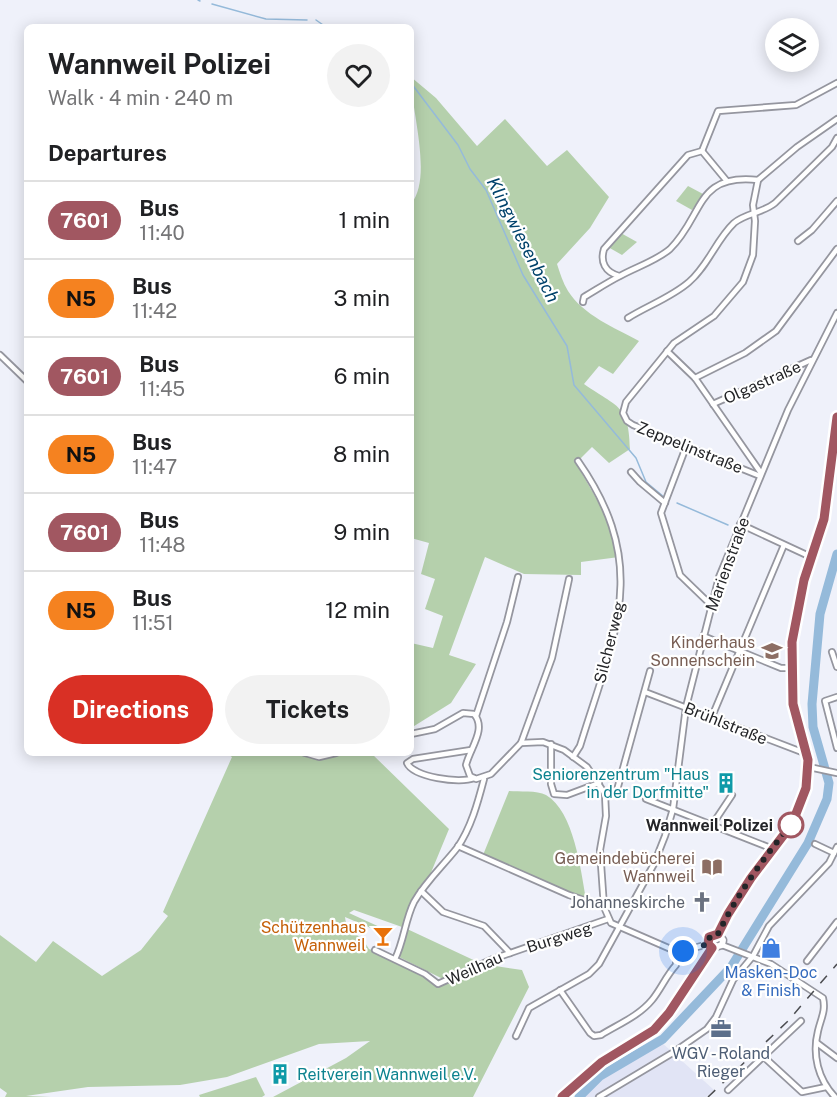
<!DOCTYPE html>
<meta charset="utf-8">
<style>
body{margin:0;font-family:"Public Sans",sans-serif;background:#f2f2f2;color:#202124;height:100vh;display:flex;flex-direction:column;font-size:22px;white-space:nowrap}
*{box-sizing:border-box;margin:0}
p{font-size:20px;color:#757577}
.icon{flex:none;width:33px;height:33px;fill:none;stroke:currentColor;stroke-width:2;stroke-linecap:round;stroke-linejoin:round}
.map{position:relative;flex:1;overflow:hidden}
.sheet{position:absolute;left:24px;top:24px;width:390px;height:732px;display:flex;flex-direction:column;background:#fff;border-radius:9px;box-shadow:0 3px 15px #0003}
.sheet>*{flex:none}
.badge{padding:0 12px;border-radius:20px;font-size:21px;line-height:39px}
.fabs{position:absolute;left:765px;top:18px;display:grid;gap:12px}
.fabs a{display:grid;place-items:center;width:54px;height:54px;border-radius:50%;background:#fff;box-shadow:0 3px 15px #0003;font-size:30px}
.you{position:absolute;width:30px;height:30px;margin:-15px;border:4px solid #fff;border-radius:50%;background:#1a73e8;box-shadow:0 0 0 9px #1a73e833}
.map>.badge{position:absolute;translate:-50% -50%;box-shadow:0 0 0 3px #fff}
h2{padding:0 24px;font-size:22px;line-height:54px}
.round{display:grid;place-items:center;flex:none;width:63px;height:63px;border-radius:32px;background:#f2f2f2}
.overview{display:flex;align-items:center;justify-content:space-between;height:102px;padding:0 24px}
h1{font-size:28px;font-weight:700;line-height:45px}
.button{display:flex;gap:12px;margin-top:auto;padding:12px 24px}
.button a{flex:1;height:69px;border-radius:36px;background:#d93025;color:#fff;font-size:24px;font-weight:700;line-height:69px;text-align:center}
.button a+a{background:#f2f2f2;color:#202124}
ul{padding:0;list-style:none}
li{display:flex;align-items:center;gap:18px;height:78px;padding:0 24px;border-top:2px solid #e0e0e0}
li div{flex:1}
li b{display:block;font-size:22px}
li em{font-style:normal}
li .badge{min-width:66px;font-weight:700;text-align:center}
.map>svg:first-child{display:block}
.built{fill:#e1e4f5}
.green{fill:#b5d0ac}
.lines{fill:none;stroke-linecap:round;stroke-linejoin:round}
.stream{stroke:#95bada;stroke-width:1.5}
.river{stroke:#95bada;stroke-width:9}
.minor-casing{stroke:#95969f;stroke-width:8}
.major-casing{stroke:#95969f;stroke-width:9}
.minor{stroke:#fff;stroke-width:4.5}
.major{stroke:#fff;stroke-width:6}
.rail{stroke:#4c4d51;stroke-width:1.5;stroke-dasharray:10 10;stroke-linecap:butt}
.line-casing{stroke:#fff;stroke-width:14}
.line{stroke:#a15761;stroke-width:9}
.walk{stroke:#242528;stroke-width:6;stroke-dasharray:0 10.8}
.stop-dot{fill:#fff;stroke:#a15761;stroke-width:3}
.labels{text-anchor:middle;stroke-width:4.5;stroke-linejoin:round;paint-order:stroke}
.street-label{font-size:16px;fill:#242528;stroke:#fff}
.education-label{font-size:16px;fill:#785e54;stroke:#fff;text-anchor:end}
.culture-label{font-size:16px;fill:#0d838f;stroke:#fff;text-anchor:end}
.stop-label{font-size:16px;font-weight:bold;fill:#242528;stroke:#fff;text-anchor:end}
.worship-label{font-size:16px;fill:#5b616d;stroke:#fff;text-anchor:end}
.food-label{font-size:16px;fill:#c56008;stroke:#fff;text-anchor:end}
.shop-label{font-size:16px;fill:#366cbe;stroke:#fff}
.service-label{font-size:16px;fill:#4e5e75;stroke:#fff}
.water-label{font-size:18px;font-style:italic;fill:#00426b;stroke:#fff}
</style>
<div class="map">
<svg width="837" height="1097" viewBox="0 0 837 1097">
<rect width="100%" height="100%" fill="#eff1fa"/>
<path class="built" d="M661,1042l53,48 -8,7h-122l18,-20z"/>
<g class="green">
<path d="M411,77l25,21 41,48 28,-27 42,47 20,-16 42,47 -19,31 -33,36c3,9 6,19 11,27 15,24 47,37 71,50l-26,33 -14,-8 -15,18c34,24 45,20 46,65l-21,14 -17,-16 -16,16 32,56 11,38 -38,5v13l-57,-1 -39,-17 -36,98 27,9 -25,39 -40,25v-85l22,5 10,-32 -18,-7 10,-30 -14,-5 8,-31 -18,-5v-334c22,-27 0,-93 0,-127z"/>
<path d="M688,186l15,8 -11,16 -16,-9z"/>
<path d="M619,232l18,10 -15,13 -14,-8z"/>
<path d="M226,753h145l78,76 -19,46 -28,52 -48,-17 -5,3 33,15 -2,4 -35,-15 2,13 15,8 7,11 26,10 43,25 5,-5 -44,-22 6,-29 77,36 40,6 7,17 -56,110h-200l73,-39 24,-17 -51,3 -92,33 -47,8 -92,2 -62,9 25,1h-46l2,-4 -7,-5v-153l36,27 17,-21 49,35 39,-26 27,-34 -5,-4 69,-155z"/>
<path d="M509,791c10,1 28,-1 37,4 28,16 35,76 40,104l-103,-44z"/>
<path d="M256,1077l9,18 -3,2h-62l-1,-2z"/>
</g>
<g class="lines">
<g class="stream">
<path d="M198,0l2,1"/>
<path d="M212,4l54,15 41,1"/>
<path d="M316,20l10,7"/>
<path d="M411,83l47,62 12,24 16,21 37,85 44,71 7,39 62,73 10,24 18,15"/>
<path d="M677,503l51,22"/>
</g>
<path class="river" d="M579,1097l21,-21 63,-37 68,-72 77,-124 19,-44 2,-16 -16,-56 -1,-23 8,-90 17,-60"/>
<g class="minor-casing">
<g id="minor">
<path d="M702,151l16,-40 78,-6 41,-22"/>
<path d="M758,180l-5,25 2,16 -2,34 -10,27 -29,34 -40,27 -48,59 -3,11 4,8 6,4 127,51"/>
<path d="M798,241l14,-11 25,-29"/>
<path d="M619,276c-14,-4 -19,-14 -15,-27l84,-94 14,-4 24,29"/>
<path d="M583,302l1,-5c12,-7 24,-15 36,-21 16,-9 36,-15 50,-27 34,-33 25,-76 88,-69l39,-33 40,-28"/>
<path d="M628,318c19,-12 44,-21 61,-36 19,-16 27,-42 45,-59 12,-10 29,-10 41,-20l57,-56 5,-9"/>
<path d="M667,351l28,27 66,95"/>
<path d="M0,355l27,26"/>
<path d="M695,378l50,-25 31,-22 61,-82"/>
<path d="M713,404l98,-44"/>
<path d="M686,447l-25,66 19,62 31,30"/>
<path d="M631,472l9,10 25,21"/>
<path d="M740,524l71,33"/>
<path d="M703,636l78,32h11"/>
<path d="M832,652l5,15"/>
<path d="M645,692l162,62"/>
<path d="M837,697l-12,4 12,47"/>
<path d="M476,716l31,-94 11,-45"/>
<path d="M711,719l73,-174"/>
<path d="M411,734l24,-5 28,-16 11,1c13,15 -4,34 -8,51l4,11 6,3 15,-5 30,-31 22,-1 21,8 23,17 18,27 1,22 -6,34 4,57 7,16 62,27 10,1 25,-7"/>
<path d="M521,743l31,-85 17,-79"/>
<path d="M551,744v40l3,10 13,1 32,-12"/>
<path d="M471,750l-58,9 -6,4c6,14 53,21 67,15"/>
<path d="M305,753l14,4 17,-4"/>
<path d="M573,757l7,-11c34,-111 72,-179 -2,-285"/>
<path d="M809,767l28,6"/>
<path d="M605,794l12,-4 33,-119"/>
<path d="M646,799l127,50"/>
<path d="M712,825l20,-30"/>
<path d="M815,844l19,9"/>
<path d="M458,846l111,49 35,12"/>
<path d="M421,891l22,21 41,14 26,27"/>
<path d="M722,945l49,19 52,34c3,13 -2,20 -5,33 -6,24 0,48 17,66"/>
<path d="M375,950l50,24 13,10 55,-25 115,-40"/>
<path d="M395,959c9,-18 10,-39 19,-57 12,-21 28,-35 43,-54 14,-20 21,-46 27,-69"/>
<path d="M807,961l30,-39"/>
<path d="M560,990l30,43 4,3 7,-1c16,-10 38,-19 51,-35 9,-11 14,-24 24,-35v-14"/>
<path d="M516,1036l13,-28 60,-34 10,-10 55,-100 11,-28 8,-27 13,-102 33,-130 69,-167 49,-97"/>
<path d="M817,1043l20,15"/>
<path d="M765,1058l37,34 24,-5"/>
<path d="M728,1090l73,-69"/>
<path d="M599,1097l75,-45 33,-23 9,-12 17,-37 20,-24 16,-30 60,-63 8,-16"/>
</g>
</g>
<g class="major-casing">
<g id="major">
<path d="M719,935c23,-54 73,-95 87,-148 7,-27 -7,-49 -12,-75 -4,-21 -3,-46 -2,-68 2,-41 20,-80 30,-119 9,-35 7,-72 15,-107"/>
<path d="M712,948l10,-3 1,-5 -4,-5"/>
<path d="M712,948l-4,-4 1,-7 10,-2"/>
<path d="M562,1097l33,-30 52,-32 15,-12 50,-75"/>
</g>
</g>
<use href="#minor" class="minor"/>
<use href="#major" class="major"/>
<path class="rail" d="M708,1097l80,-76 49,-57"/>
</g>
<g class="lines">
<g class="line-casing">
<path id="line" d="M562,1097l40,-35 52,-32 15,-17 43,-65 -4,-4 1,-7 9,-3 10,-20 23,-36 41,-54 14,-36 2,-28 -15,-56 -1,-62 12,-62 20,-61 13,-102"/>
</g>
<use href="#line" class="line"/>
<path class="walk" d="M683,951l25,-7 2,-8 8,-2c18,-38 49,-81 73,-109"/>
</g>
<defs>
<g id="school-bare" transform="scale(1.62)"><path d="M0-5L7-2L0 1L-7-2ZM-4 1L0 2.5L4 1V4Q0 6-4 4Z" fill="#8d6e63" stroke="#fff" stroke-width="2.5" paint-order="stroke"/></g>
<g id="building-bare" transform="scale(1.62)"><path d="M-4-6H4V6H1V3H-1V6H-4ZM-2.5-4.3h1.7v1.8h-1.7ZM.8-4.3h1.7v1.8H.8ZM-2.5-1h1.7V.8h-1.7ZM.8-1h1.7V.8H.8Z" fill="#0f9aa8" stroke="#fff" stroke-width="2.5" paint-order="stroke"/></g>
<g id="library-bare" transform="scale(1.62)"><path d="M-6-4Q-3-5.5-.7-3.5V5Q-3 3-6 4ZM6-4Q3-5.5 .7-3.5V5Q3 3 6 4Z" fill="#8d6e63" stroke="#fff" stroke-width="2.5" paint-order="stroke"/></g>
<g id="church-bare" transform="scale(1.62)"><path d="M-1.2-6h2.4v3.5h3.3v2.4h-3.3V6h-2.4V-.1h-3.3v-2.4h3.3Z" fill="#6b7280" stroke="#fff" stroke-width="2.5" paint-order="stroke"/></g>
<g id="bar-bare" transform="scale(1.62)"><path d="M-6-5H6L.8 .8V4.5H3.5V6h-7V4.5H-.8V.8Z" fill="#e8710a" stroke="#fff" stroke-width="2.5" paint-order="stroke"/></g>
<g id="shop-bare" transform="scale(1.62)"><path d="M-5-2.5h2.3a2.7 3.5 0 0 1 5.4 0H5L5.5 6h-11ZM-1.5-2.5h3a1.5 2.3 0 0 0-3 0Z" fill="#3f7fe0" stroke="#fff" stroke-width="2.5" paint-order="stroke"/></g>
<g id="office-bare" transform="scale(1.62)"><path d="M-6-3h4V-5.5h4V-3h4V5H-6ZM-1-4.5V-3h2v-1.5ZM-6 0V1H6V0Z" fill="#5c6f8a" stroke="#fff" stroke-width="2.5" paint-order="stroke"/></g>
</defs>
<g fill-rule="evenodd">
<use href="#school-bare" x="772" y="651"/>
<use href="#building-bare" x="726" y="783"/>
<use href="#library-bare" x="712" y="867"/>
<use href="#church-bare" x="702" y="902"/>
<use href="#bar-bare" x="383" y="936"/>
<use href="#shop-bare" x="771" y="948"/>
<use href="#office-bare" x="721" y="1029"/>
<use href="#building-bare" x="280" y="1074"/>
</g>
<circle class="stop-dot" cx="791" cy="825" r="12"/>
<g class="labels">
<g class="street-label">
<text transform="translate(762 382) rotate(-24)" y="6">Olgastraße</text>
<text transform="translate(690 447) rotate(22)" y="6">Zeppelinstraße</text>
<text transform="translate(727 564) rotate(-70)" y="6">Marienstraße</text>
<text transform="translate(609 642) rotate(-76)" y="6">Silcherweg</text>
<text transform="translate(726 723) rotate(22)" y="6">Brühlstraße</text>
<text transform="translate(559 937) rotate(-18)" y="6">Burgweg</text>
<text transform="translate(474 968) rotate(-24)" y="6">Weilhau</text>
</g>
<g class="education-label">
<text x="755" y="648">Kinderhaus<tspan x="755" dy="18">Sonnenschein</tspan></text>
<text x="695" y="864">Gemeindebücherei<tspan x="695" dy="18">Wannweil</tspan></text>
</g>
<g class="culture-label">
<text x="709" y="780">Seniorenzentrum "Haus<tspan x="709" dy="18">in der Dorfmitte"</tspan></text>
<text x="297" y="1080" text-anchor="start">Reitverein Wannweil e.V.</text>
</g>
<g class="stop-label">
<text x="773" y="831">Wannweil Polizei</text>
</g>
<g class="worship-label">
<text x="685" y="908">Johanneskirche</text>
</g>
<g class="food-label">
<text x="366" y="933">Schützenhaus<tspan x="366" dy="18">Wannweil</tspan></text>
</g>
<g class="shop-label">
<text x="771" y="978">Masken-Doc<tspan x="771" dy="18">&amp; Finish</tspan></text>
</g>
<g class="service-label">
<text x="721" y="1059">WGV - Roland<tspan x="721" dy="18">Rieger</tspan></text>
</g>
<g class="water-label">
<text transform="translate(523 240) rotate(63)" y="6">Klingwiesenbach</text>
</g>
</g>
</svg>
<div class="fabs">
<a><svg class="icon" aria-label="layers" viewBox="0 0 24 24"><path d="M12 4l9 5-9 5-9-5zM3 14l9 5 9-5"/></svg></a>
</div>
<div class="you" style="left:683px;top:951px"></div>
<section class="sheet">
<div class="overview"><div><h1>Wannweil Polizei</h1><p>Walk · 4 min · 240 m</p></div><a class="round"><svg class="icon" aria-label="heart" viewBox="0 0 24 24"><path d="M12 20l-8-8c-3-5 5-10 8-4 3-6 11-1 8 4z"/></svg></a></div>
<h2>Departures</h2>
<ul>
<li><span class="badge" style="background:#a15761;color:#fff">7601</span><div><b>Bus</b><p>11:40</p></div><em>1 min</em></li>
<li><span class="badge" style="background:#f58220;color:#111">N5</span><div><b>Bus</b><p>11:42</p></div><em>3 min</em></li>
<li><span class="badge" style="background:#a15761;color:#fff">7601</span><div><b>Bus</b><p>11:45</p></div><em>6 min</em></li>
<li><span class="badge" style="background:#f58220;color:#111">N5</span><div><b>Bus</b><p>11:47</p></div><em>8 min</em></li>
<li><span class="badge" style="background:#a15761;color:#fff">7601</span><div><b>Bus</b><p>11:48</p></div><em>9 min</em></li>
<li><span class="badge" style="background:#f58220;color:#111">N5</span><div><b>Bus</b><p>11:51</p></div><em>12 min</em></li>
</ul>
<div class="button"><a>Directions</a><a>Tickets</a></div>
</section>
</div>
